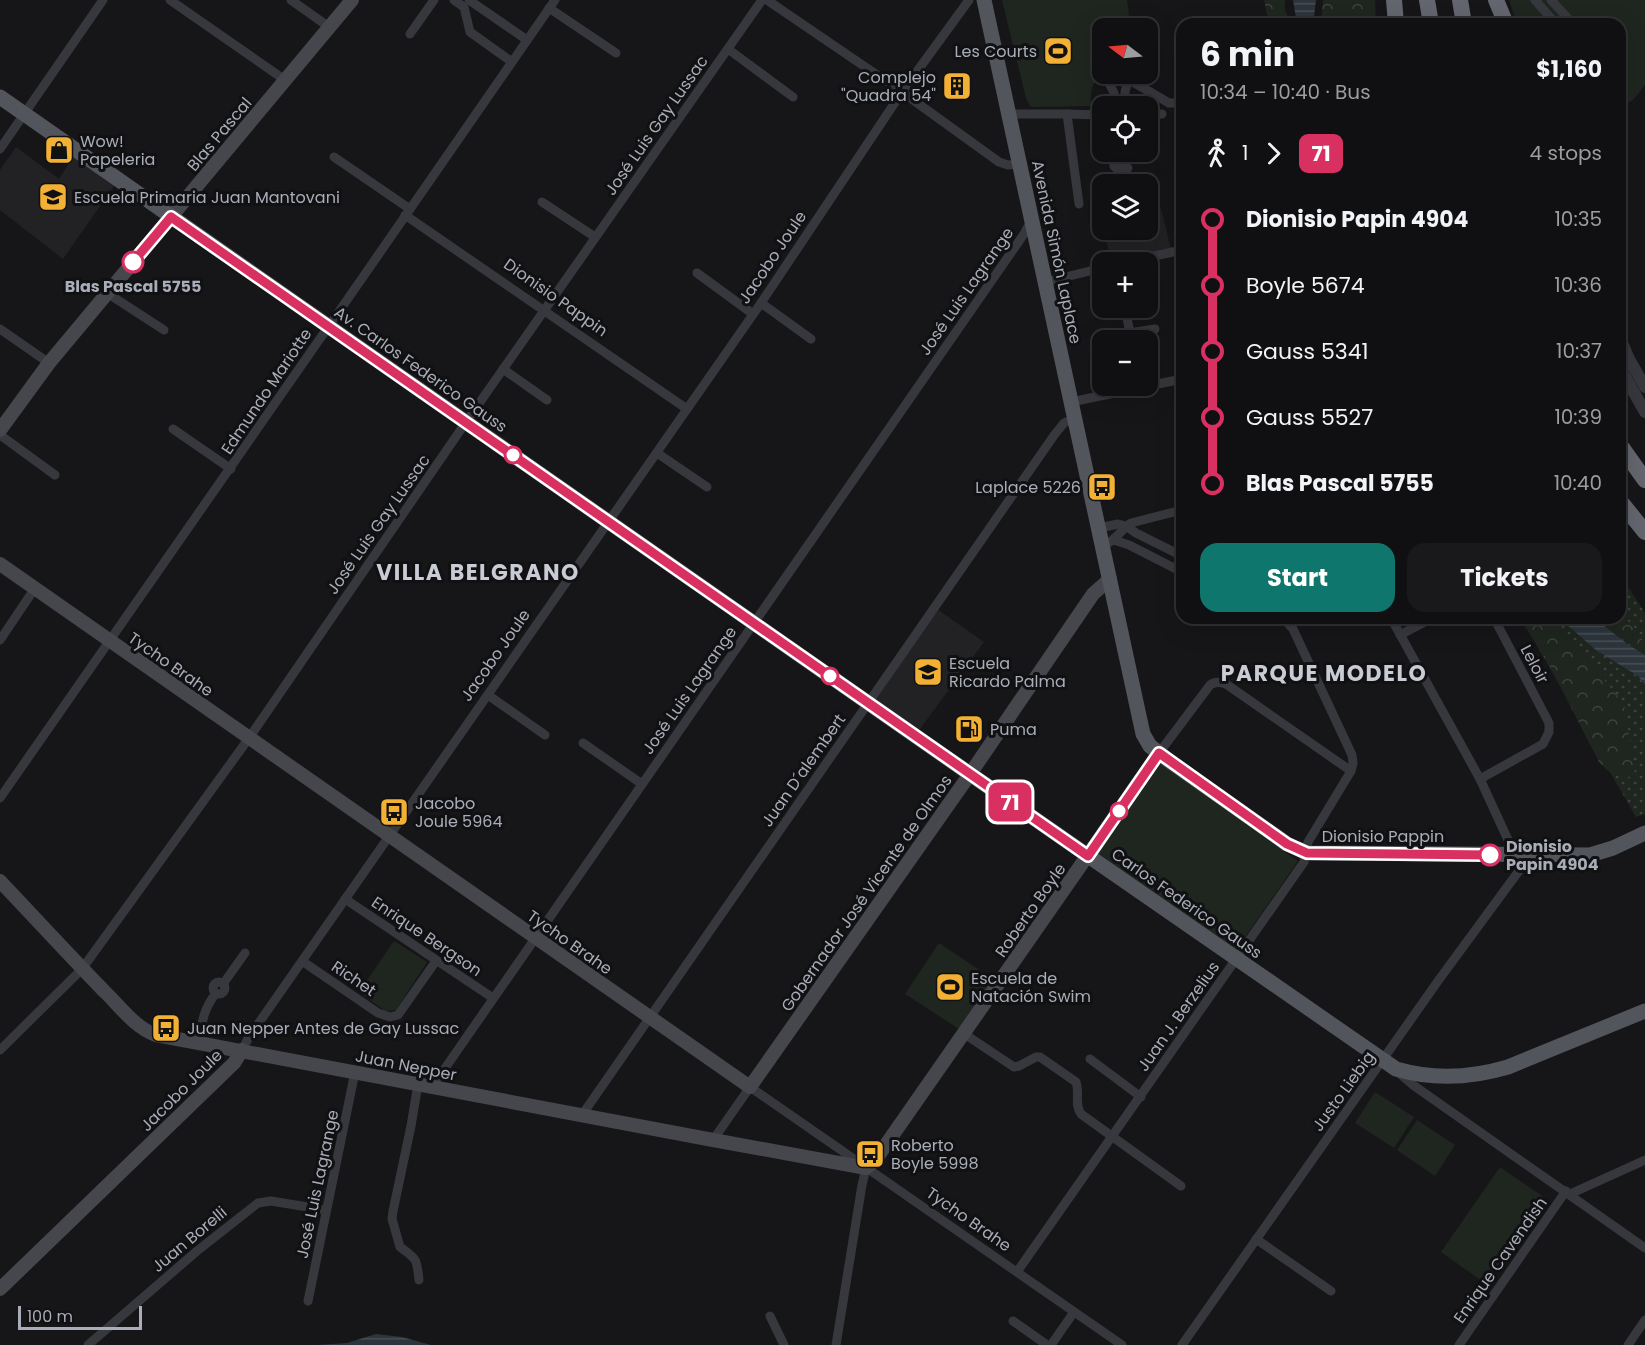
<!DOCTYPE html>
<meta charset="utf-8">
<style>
body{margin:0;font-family:Poppins,sans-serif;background:#19191b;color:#f1f3f6;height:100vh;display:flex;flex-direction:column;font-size:22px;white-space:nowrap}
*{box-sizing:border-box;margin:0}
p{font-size:20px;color:#9c9d9f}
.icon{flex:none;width:33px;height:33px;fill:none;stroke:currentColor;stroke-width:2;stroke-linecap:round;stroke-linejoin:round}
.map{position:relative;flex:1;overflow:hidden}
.side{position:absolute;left:1176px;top:18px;width:450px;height:606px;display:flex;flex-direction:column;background:#101012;border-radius:18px;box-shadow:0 6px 24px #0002,0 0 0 2px #303032}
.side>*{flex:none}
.badge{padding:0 12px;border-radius:9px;font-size:21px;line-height:39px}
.needle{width:39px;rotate:286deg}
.fabs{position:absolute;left:1092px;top:18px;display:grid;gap:12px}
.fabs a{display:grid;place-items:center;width:66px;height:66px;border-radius:12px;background:#101012;box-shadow:0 6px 24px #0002,0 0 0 2px #303032;font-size:30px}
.scale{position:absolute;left:18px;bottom:15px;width:124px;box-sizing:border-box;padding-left:6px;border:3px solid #a8adb8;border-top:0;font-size:16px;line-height:21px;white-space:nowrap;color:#a8adb8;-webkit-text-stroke:4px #111113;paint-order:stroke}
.map>.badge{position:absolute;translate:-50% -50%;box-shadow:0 0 0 3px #fff}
.legs{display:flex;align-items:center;gap:9px;height:66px;padding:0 24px;font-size:20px}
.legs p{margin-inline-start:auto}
.overview{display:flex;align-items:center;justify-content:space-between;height:102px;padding:0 24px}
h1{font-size:33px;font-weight:700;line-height:45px}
.button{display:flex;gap:12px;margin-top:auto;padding:12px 24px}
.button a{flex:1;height:69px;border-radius:18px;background:#0f766e;color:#fff;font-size:24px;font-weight:700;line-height:69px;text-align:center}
.button a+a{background:#19191b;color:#f1f3f6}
ul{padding:0 24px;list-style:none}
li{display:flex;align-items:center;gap:21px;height:66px;font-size:22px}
li i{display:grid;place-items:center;width:9px;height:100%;margin:0 8px;background:currentColor}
li i::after{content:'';width:15px;height:15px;margin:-8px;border:4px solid;border-radius:50%;background:#101012}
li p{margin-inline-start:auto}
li:first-child i{background:linear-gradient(#0000 50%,currentColor 0)}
li:last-child i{background:linear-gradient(currentColor 50%,#0000 0)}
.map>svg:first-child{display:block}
.built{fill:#222225}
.grass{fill:url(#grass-dots)}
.forest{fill:url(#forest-crowns)}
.park{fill:#1e261f}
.water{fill:url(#water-rules)}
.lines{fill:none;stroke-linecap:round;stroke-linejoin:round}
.minor{stroke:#37383d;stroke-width:9}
.tertiary{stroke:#37383d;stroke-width:12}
.secondary{stroke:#45474d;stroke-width:14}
.primary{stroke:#53555c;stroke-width:15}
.motorway{stroke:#63666e;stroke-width:16}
.line-1-casing{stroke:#fff;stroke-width:14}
.line-1{stroke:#d93062;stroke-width:9}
.stop-1-dot{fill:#fff;stroke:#d93062;stroke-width:3}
.labels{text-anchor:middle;stroke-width:6;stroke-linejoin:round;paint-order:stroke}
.poi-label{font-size:16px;fill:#a8adb8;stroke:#111113;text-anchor:start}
.street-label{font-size:16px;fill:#a8adb8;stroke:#111113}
.stop-label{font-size:16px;font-weight:bold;fill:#a8adb8;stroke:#111113}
.district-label{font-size:22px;font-weight:bold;letter-spacing:1.5px;fill:#c9ccd4;stroke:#111113}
</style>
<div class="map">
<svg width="1645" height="1345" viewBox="0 0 1645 1345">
<defs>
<pattern id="grass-dots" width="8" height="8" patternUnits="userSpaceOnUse" patternTransform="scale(1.5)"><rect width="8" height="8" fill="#1e261f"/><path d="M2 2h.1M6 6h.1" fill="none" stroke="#3c433d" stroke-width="1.8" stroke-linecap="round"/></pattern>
<pattern id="forest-crowns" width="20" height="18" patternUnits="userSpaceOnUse" patternTransform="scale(1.5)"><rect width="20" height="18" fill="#1e261f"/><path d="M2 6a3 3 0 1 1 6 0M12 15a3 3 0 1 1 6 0" fill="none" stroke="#3c433d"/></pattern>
<pattern id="water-rules" width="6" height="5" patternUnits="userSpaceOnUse" patternTransform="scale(1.5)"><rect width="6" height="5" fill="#2c353c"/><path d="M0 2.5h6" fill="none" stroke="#485056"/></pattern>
</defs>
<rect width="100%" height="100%" fill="#161618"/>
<g class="built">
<path d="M16,147l43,32 16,-25 41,29 -53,76 -63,-49v-40z"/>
<path d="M1156,189l15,60 -59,13 -9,-32h45v-39z"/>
<path d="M937,609l47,33 -67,91 -43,-30z"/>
</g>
<g class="grass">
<path d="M1620,574l25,39v42l-16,-10 -35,-27h26z"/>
<path d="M1521,618h38l38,33 41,25 7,9v129l-9,3z"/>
</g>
<g class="forest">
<path d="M1264,0h21v10l6,14h-22z"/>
<path d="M1323,0h52l1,24h-53l-2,-3z"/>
<path d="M1620,614c13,11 25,21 25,39l-17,-10 -34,-25h26z"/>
<path d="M1519,618h28l47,49 30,37 12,75 -28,-8 -9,-9 -56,-109z"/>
</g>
<g class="park">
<path d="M1002,0h125l2,15 -18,11v2h-9v45c-11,11 -11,17 -11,33l-58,1 -3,-1 -4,-8z"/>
<path d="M1509,0h136v85l-12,15 -13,7v-83h-103z"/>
<path d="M1160,764l138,97 -62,89 -138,-97z"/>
<path d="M394,941l33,21 -31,48 -11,1 -26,-19z"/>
<path d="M939,943l57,38 -34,50 -57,-37z"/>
<path d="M1375,1092l39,25 -20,31 -39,-25z"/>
<path d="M1417,1120l38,25 -20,31 -38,-26z"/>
<path d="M1500,1167l45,31 -59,86 -45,-32z"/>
</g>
<g class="water">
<path d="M1293,0h23l-2,17 5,7h-22z"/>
<path d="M1559,618h35l35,27 16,10v30l-7,-9 -41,-25z"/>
<path d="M376,1334l26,3 29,8h-114l30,-2z"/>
</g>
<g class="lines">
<g class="minor">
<path d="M170,0l115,80"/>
<path d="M291,0l38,27"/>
<path d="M454,0l10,7 6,25 42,30"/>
<path d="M469,0l58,40"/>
<path d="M767,0l135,92 97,70 9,3 11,-1"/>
<path d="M1535,0l21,24"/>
<path d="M1551,0l22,24"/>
<path d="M549,8l67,45"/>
<path d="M410,34l24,-34"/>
<path d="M728,49l65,48"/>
<path d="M1126,81l7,1 36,21h13"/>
<path d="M1114,106v-13l-4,-8 4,-7c6,-2 11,0 13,6l-2,8v14"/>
<path d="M1008,114h59l35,1"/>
<path d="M1067,114l12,90"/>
<path d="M1148,115l14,-1"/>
<path d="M0,149l103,-149"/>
<path d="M1112,152l2,14 2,2h12"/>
<path d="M334,157l76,52"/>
<path d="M542,202l53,35"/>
<path d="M405,215l282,194"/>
<path d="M1126,262l56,-12"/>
<path d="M697,273l56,41"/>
<path d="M1045,282l57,-14"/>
<path d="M107,293l57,37"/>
<path d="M761,303l50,36"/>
<path d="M1125,308l5,25 25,-4"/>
<path d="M0,329l49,34"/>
<path d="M503,369l44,31"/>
<path d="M1071,402l111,-23"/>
<path d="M173,429l58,40"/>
<path d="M0,435l55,40"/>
<path d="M657,453l50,34"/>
<path d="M1099,528l19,-4 8,2 10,7 46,23"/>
<path d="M1114,540l15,5 53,27"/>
<path d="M1103,546c15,-7 16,-15 28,-23l51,-13"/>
<path d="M1391,618l89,161 35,76"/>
<path d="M1400,635l32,-17"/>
<path d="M0,640l35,-52"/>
<path d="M488,695l57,40"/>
<path d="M583,743l59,41"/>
<path d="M1159,753l51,-68c5,-4 10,-3 16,-1l125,87"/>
<path d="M1480,779l63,-35 6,-12v-9l-55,-105"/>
<path d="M0,798c187,-265 370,-532 555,-798"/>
<path d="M345,899l148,99"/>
<path d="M302,961l76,52 12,4 8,-2 38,-54"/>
<circle cx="219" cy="988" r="6"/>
<path d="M223,984l22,-31"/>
<path d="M963,1033l51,34 5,-1 17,-9h4l36,25c4,11 -2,22 5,32l100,72"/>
<path d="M199,1042c3,-20 4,-32 17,-49"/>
<path d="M0,1050l82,-81 167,-231 217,-316 296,-422"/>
<path d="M242,1050l7,-13 512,-734 141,-211 67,-92"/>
<path d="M1090,1059l51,38"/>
<path d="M1398,1072l15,13 232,163"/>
<path d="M418,1084l-7,42 -18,85 -1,8 8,28c17,12 17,12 19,33"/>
<path d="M432,1087l592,-853 7,-13"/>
<path d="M582,1115l473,-681 9,-11 11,-5"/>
<path d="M713,1140l37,-53 372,258"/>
<path d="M1570,1194l75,-34"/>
<path d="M1256,1239l75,52"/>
<path d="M1017,1272l287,-410 4,-20 43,-71 2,-8 -1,-8 -59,-126 -10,-11"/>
<path d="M308,1301l47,-229"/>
<path d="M770,1316l14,29"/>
<path d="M1013,1321l34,24"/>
<path d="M88,1345l109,-94 61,-48 13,-2 55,9"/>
<path d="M836,1345l26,-160 4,-17"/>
<path d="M1051,1345l23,-33"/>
<path d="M1182,1345l256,-364 83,-113 8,-13"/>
<path d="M1459,1345l107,-154"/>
<path d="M1628,1345l17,-25"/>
</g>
<g class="tertiary">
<path d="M1620,338l9,21 16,28"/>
<path d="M1620,368l25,44"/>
</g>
<g class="secondary">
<path d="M0,430l49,-67 303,-363"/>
<path d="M0,564l750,523 220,-313 123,-180 17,-15"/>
<path d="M0,881c35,37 69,74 104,110 16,15 31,37 52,44l557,105 153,28 10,-9 283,-406"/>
<path d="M0,1289l234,-226 8,-13"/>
</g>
<g class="primary">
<path d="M984,0l159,734 7,12 18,14 119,84 20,9 283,2 23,-7 32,-15"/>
<path d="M0,97l970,677 426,295c38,11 75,9 112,-2l137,-56"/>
</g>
<g class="motorway">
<path d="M1394,0l2,24"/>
<path d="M1427,0l4,24"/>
<path d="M1460,0l4,24"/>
<path d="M1496,0l10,24"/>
<path d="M1620,445l25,35"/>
<path d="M1620,501l25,31"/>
</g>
</g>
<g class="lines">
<g class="line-1-casing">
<path id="line-1" d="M133,262l38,-45 917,639 71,-103 128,91 20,9 183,2"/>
</g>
<use href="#line-1" class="line-1"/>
</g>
<defs>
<g id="stadium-square" transform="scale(1.5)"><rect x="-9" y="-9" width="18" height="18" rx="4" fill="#f2b134" stroke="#111113"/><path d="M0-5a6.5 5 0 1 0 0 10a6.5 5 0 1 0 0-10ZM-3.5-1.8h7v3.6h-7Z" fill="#111"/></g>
<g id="building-square" transform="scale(1.5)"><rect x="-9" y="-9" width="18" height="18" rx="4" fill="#f2b134" stroke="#111113"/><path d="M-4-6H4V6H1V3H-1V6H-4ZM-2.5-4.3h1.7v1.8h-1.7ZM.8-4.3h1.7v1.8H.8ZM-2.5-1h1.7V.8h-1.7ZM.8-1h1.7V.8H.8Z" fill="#111"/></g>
<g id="shop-square" transform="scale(1.5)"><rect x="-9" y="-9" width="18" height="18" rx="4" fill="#f2b134" stroke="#111113"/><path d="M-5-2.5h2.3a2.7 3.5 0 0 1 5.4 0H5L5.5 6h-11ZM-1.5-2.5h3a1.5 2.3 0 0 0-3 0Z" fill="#111"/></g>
<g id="school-square" transform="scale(1.5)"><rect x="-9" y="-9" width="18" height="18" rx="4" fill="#f2b134" stroke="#111113"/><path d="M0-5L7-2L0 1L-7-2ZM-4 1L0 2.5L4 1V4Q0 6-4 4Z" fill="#111"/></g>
<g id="bus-square" transform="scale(1.5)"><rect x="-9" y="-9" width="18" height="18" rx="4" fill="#f2b134" stroke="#111113"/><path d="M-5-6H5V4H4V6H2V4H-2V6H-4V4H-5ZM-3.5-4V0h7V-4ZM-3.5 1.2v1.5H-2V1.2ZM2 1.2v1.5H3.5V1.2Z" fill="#111"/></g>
<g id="fuel-square" transform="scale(1.5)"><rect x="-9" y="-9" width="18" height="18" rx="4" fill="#f2b134" stroke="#111113"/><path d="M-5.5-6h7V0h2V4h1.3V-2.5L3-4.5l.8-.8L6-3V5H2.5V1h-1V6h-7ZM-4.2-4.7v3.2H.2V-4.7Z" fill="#111"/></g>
</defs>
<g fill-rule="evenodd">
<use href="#stadium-square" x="1058" y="51"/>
<use href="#building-square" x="957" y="86"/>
<use href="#shop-square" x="59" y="150"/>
<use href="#school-square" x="53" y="197"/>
<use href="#bus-square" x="1102" y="487"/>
<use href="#school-square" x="928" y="672"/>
<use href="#fuel-square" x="969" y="729"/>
<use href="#bus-square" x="394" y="812"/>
<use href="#stadium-square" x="950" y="987"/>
<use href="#bus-square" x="166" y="1028"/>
<use href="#bus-square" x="870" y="1154"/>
</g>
<g class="stop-1-dot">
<circle cx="133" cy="262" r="10"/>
<circle cx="513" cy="455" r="8"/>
<circle cx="830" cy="676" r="8"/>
<circle cx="1119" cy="811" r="8"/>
<circle cx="1490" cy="855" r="10"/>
</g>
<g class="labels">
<g class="poi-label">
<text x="1037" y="57" text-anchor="end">Les Courts</text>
<text x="936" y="83" text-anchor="end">Complejo<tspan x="936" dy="18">"Quadra 54"</tspan></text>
<text x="80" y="147">Wow!<tspan x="80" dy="18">Papeleria</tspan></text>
<text x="74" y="203">Escuela Primaria Juan Mantovani</text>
<text x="1081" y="493" text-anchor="end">Laplace 5226</text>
<text x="949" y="669">Escuela<tspan x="949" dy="18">Ricardo Palma</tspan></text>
<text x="990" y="735">Puma</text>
<text x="415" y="809">Jacobo<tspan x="415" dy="18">Joule 5964</tspan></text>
<text x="971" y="984">Escuela de<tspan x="971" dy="18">Natación Swim</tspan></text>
<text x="187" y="1034">Juan Nepper Antes de Gay Lussac</text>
<text x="891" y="1151">Roberto<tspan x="891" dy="18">Boyle 5998</tspan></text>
</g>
<g class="street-label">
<text transform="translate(656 125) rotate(-55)" y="6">José Luis Gay Lussac</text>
<text transform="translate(219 134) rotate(-50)" y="6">Blas Pascal</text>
<text transform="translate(1057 252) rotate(78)" y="6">Avenida Simón Laplace</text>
<text transform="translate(772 257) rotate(-56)" y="6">Jacobo Joule</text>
<text transform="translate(966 291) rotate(-55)" y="6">José Luis Lagrange</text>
<text transform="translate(556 297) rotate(35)" y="6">Dionisio Pappin</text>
<text transform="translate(421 369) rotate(35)" y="6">Av. Carlos Federico Gauss</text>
<text transform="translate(266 391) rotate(-56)" y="6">Edmundo Mariotte</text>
<text transform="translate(378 524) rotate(-55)" y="6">José Luis Gay Lussac</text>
<text transform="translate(495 655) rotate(-55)" y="6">Jacobo Joule</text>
<text transform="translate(171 664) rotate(35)" y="6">Tycho Brahe</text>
<text transform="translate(1535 664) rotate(62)" y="6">Leloir</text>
<text transform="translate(689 690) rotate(-55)" y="6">José Luis Lagrange</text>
<text transform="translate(803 770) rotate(-55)" y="6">Juan D´alembert</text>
<text x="1383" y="842">Dionisio Pappin</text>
<text transform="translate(866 893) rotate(-55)" y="6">Gobernador José Vicente de Olmos</text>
<text transform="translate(1187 903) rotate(35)" y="6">Carlos Federico Gauss</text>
<text transform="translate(1030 910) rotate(-55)" y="6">Roberto Boyle</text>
<text transform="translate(427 936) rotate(34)" y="6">Enrique Bergson</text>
<text transform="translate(570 942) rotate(35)" y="6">Tycho Brahe</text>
<text transform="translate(354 978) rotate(34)" y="6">Richet</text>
<text transform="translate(1178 1016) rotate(-55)" y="6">Juan J. Berzelius</text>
<text transform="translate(406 1065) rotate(11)" y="6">Juan Nepper</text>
<text transform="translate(181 1090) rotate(-45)" y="6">Jacobo Joule</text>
<text transform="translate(1343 1091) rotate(-54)" y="6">Justo Liebig</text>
<text transform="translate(317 1184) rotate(-78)" y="6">José Luis Lagrange</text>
<text transform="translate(969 1219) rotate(35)" y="6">Tycho Brahe</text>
<text transform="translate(189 1239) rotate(-40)" y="6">Juan Borelli</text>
<text transform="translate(1500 1260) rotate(-55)" y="6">Enrique Cavendish</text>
</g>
<g class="stop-label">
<text x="133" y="292">Blas Pascal 5755</text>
<text x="1506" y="852" text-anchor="start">Dionisio<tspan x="1506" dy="18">Papin 4904</tspan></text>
</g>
<g class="district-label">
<text x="478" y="580">VILLA BELGRANO</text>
<text x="1324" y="681">PARQUE MODELO</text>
</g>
</g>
</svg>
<div class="fabs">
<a><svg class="needle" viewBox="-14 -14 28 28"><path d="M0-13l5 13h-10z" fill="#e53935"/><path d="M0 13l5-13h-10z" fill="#9c9d9f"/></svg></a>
<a><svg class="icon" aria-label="locate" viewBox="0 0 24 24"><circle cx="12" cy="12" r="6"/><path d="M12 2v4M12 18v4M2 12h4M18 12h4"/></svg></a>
<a><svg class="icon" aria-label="layers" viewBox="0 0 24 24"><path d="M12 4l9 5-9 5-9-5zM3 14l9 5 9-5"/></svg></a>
<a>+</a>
<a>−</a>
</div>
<div class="scale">100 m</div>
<b class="badge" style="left:1010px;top:802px;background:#d93062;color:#fff">71</b>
<section class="side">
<div class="overview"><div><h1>6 min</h1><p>10:34 – 10:40 · Bus</p></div><b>$1,160</b></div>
<div class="legs"><svg class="icon" aria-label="walk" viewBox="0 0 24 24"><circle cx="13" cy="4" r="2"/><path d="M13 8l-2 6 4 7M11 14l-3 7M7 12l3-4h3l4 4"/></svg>1<svg class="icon" aria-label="forward" viewBox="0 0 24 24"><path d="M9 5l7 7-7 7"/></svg><b class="badge" style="background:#d93062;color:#fff">71</b><p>4 stops</p></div>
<ul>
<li><i style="color:#d93062"></i><b>Dionisio Papin 4904</b><p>10:35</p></li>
<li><i style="color:#d93062"></i><span>Boyle 5674</span><p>10:36</p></li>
<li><i style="color:#d93062"></i><span>Gauss 5341</span><p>10:37</p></li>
<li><i style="color:#d93062"></i><span>Gauss 5527</span><p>10:39</p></li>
<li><i style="color:#d93062"></i><b>Blas Pascal 5755</b><p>10:40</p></li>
</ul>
<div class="button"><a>Start</a><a>Tickets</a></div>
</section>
</div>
